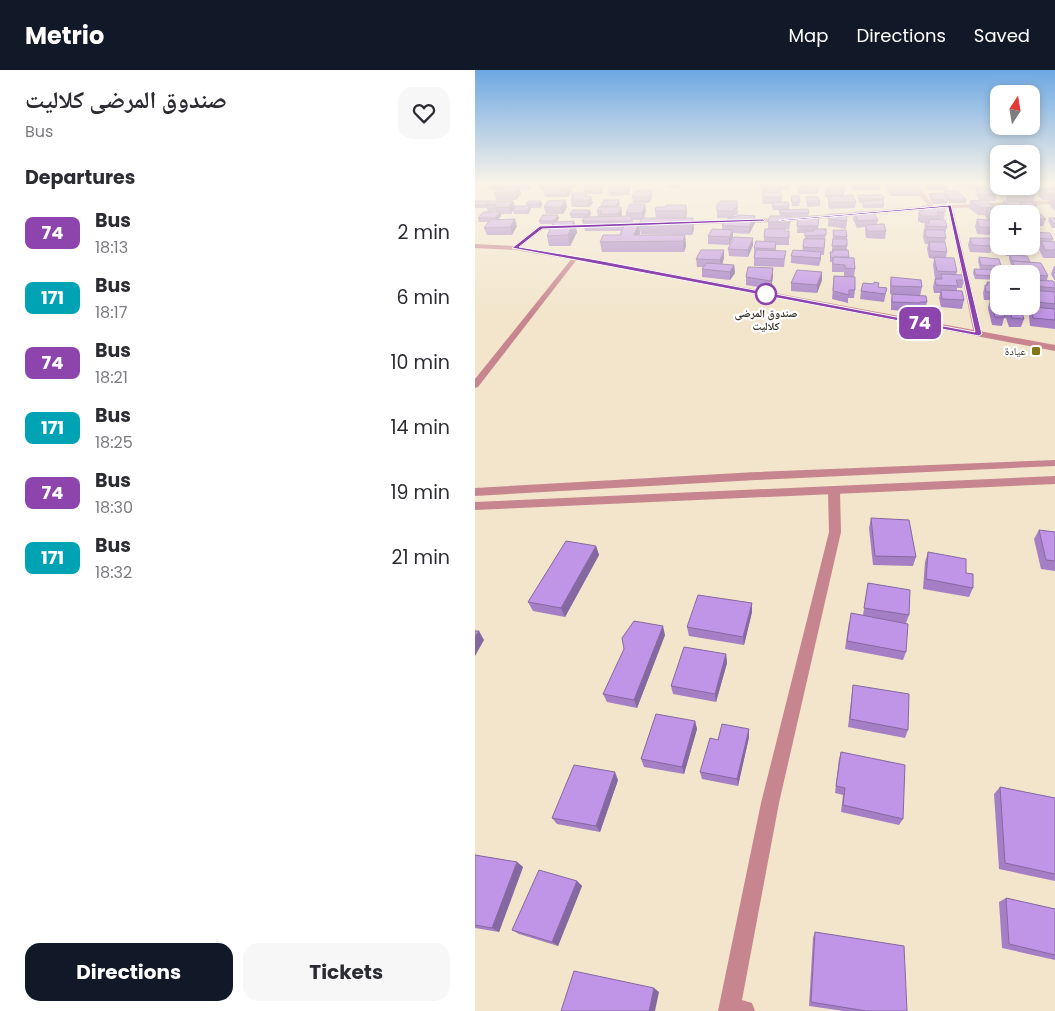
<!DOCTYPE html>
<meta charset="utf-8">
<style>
body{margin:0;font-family:Poppins,"Noto Naskh Arabic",sans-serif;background:#f7f7f7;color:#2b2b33;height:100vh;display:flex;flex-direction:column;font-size:19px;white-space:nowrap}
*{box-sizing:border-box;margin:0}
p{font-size:16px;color:#7c7c81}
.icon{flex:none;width:28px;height:28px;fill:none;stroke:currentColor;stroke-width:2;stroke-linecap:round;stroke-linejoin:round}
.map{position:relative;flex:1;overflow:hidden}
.sheet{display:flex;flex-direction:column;background:#fff;width:475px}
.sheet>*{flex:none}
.badge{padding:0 10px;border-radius:8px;font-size:18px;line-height:32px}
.needle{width:32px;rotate:12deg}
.controls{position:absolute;left:515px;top:15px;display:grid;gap:10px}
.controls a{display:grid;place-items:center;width:50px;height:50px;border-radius:10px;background:#fff;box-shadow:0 2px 8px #0003;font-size:25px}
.map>.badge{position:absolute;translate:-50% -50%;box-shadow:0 0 0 2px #fff}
h2{padding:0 25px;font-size:19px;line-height:45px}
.round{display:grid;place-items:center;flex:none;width:52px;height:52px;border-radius:15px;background:#f7f7f7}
.summary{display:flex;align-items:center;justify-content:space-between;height:85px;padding:0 25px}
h1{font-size:24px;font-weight:700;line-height:38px}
.cta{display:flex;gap:10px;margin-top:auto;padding:10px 25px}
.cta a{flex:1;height:58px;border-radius:15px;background:#111827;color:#fff;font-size:20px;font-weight:700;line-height:58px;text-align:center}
.cta a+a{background:#f7f7f7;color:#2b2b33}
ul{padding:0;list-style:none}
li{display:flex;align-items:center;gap:15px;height:65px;padding:0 25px}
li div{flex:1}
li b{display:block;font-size:19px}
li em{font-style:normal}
li .badge{min-width:55px;font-weight:700;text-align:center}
header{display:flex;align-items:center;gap:30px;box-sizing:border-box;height:70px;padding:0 25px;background:#111827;color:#fff}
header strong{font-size:24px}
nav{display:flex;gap:28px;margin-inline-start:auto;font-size:18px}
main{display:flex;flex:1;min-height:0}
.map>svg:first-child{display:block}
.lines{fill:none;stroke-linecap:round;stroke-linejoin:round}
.minor{fill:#c7858f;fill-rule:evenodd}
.tertiary{fill:#c7858f;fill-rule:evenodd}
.wall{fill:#a57fc6}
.shaded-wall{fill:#8668a1}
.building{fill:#c094e6;stroke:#8668a1}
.line{fill:#8e44ad;stroke:#fff}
.stop-dot{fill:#fff;stroke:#8e44ad;stroke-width:2.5}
.poi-dot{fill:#827619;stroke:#fff;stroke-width:2}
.labels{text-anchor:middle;stroke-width:4.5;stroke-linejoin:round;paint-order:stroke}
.far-stop-label{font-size:11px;font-weight:bold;fill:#383329;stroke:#fff}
.far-poi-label{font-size:11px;fill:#383329;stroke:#fff;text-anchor:end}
</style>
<header>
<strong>Metrio</strong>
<nav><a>Map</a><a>Directions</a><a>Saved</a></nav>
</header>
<main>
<section class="sheet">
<div class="summary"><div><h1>صندوق المرضى كلاليت</h1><p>Bus</p></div><a class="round"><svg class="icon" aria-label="heart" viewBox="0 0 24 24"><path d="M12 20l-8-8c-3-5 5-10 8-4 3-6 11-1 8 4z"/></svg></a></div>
<h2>Departures</h2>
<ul>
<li><span class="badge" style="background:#8e44ad;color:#fff">74</span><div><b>Bus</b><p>18:13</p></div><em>2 min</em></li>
<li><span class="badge" style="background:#00a3b4;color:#fff">171</span><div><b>Bus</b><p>18:17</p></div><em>6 min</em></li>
<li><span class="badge" style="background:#8e44ad;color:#fff">74</span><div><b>Bus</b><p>18:21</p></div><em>10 min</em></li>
<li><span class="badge" style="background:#00a3b4;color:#fff">171</span><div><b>Bus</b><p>18:25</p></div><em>14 min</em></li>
<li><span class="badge" style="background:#8e44ad;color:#fff">74</span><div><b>Bus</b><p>18:30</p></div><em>19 min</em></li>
<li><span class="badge" style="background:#00a3b4;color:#fff">171</span><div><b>Bus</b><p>18:32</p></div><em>21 min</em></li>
</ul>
<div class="cta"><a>Directions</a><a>Tickets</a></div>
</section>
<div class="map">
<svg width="580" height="941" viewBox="0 0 580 941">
<rect width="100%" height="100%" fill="#f2e5cb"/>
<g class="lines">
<g class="minor">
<path d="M436,114h6l17,22 121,-6v4l-102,4 29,126 -1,2 -7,-2 -26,-126 -166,14 -104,3 -3,-2 3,-2 104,-3 146,-12z"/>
<path d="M125,154l2,3 -60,3 -25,19 -5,-1 26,-21z"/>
<path d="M98,187l5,1 -100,129 -3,1v-9z"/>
<path d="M359,417l6,4 1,41 -62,271 -37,197 10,3 3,8h-37l43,-208 68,-271 -1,-41z"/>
</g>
<g class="tertiary">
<path d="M0,174l40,2 82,14 458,85v6l-458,-87 -82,-14 -40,-2z"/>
<path d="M580,390v6l-299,14 -281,16v-8l281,-16z"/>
<path d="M580,406v8l-580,26v-8z"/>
</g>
</g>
<g class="wall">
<path d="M12,114h23l-2,3h3l-1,-3h22l-3,6h-9l1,4 -5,6h-20l-2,-7 4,-3h-9z"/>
<path d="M64,114h37l1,2 -5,3h-1l1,3 -4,5h-23l-2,-7 2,-1h-5z"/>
<path d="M109,114h23v2h-11l7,1v3l-1,4h-15v2l6,7 -4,4h-17l-1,-6 1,-2 -1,-3 14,-3 -1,-2 2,-4h-2z"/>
<path d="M155,114v6l-1,5 -20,1 -1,-7z"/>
<path d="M192,114h14l-1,4h-13z"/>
<path d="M286,114h29v5h-9l1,13 7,4v3l20,4 -1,3 -17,1 -2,13 -4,-1v2h4v14h-13v6h10l-2,16 -30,-1v-18l10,-6v-5l4,-8v-7l12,-6 -1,-6h-6l-1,-6h-9z"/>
<path d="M325,114h12v3l6,3v4h-19l-1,-7h2z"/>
<path d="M375,114h30l-1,6h-27z"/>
<path d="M409,114h31l5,5 -1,7h-29z"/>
<path d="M450,114h24l-2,6h-19l-3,-5z"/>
<path d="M480,114h32l-1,4 11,6 -2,7h-8l8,6v2h7l-1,-1 2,-7h5l-2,-2 1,-6 -10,-1 -5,-6v-2l30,2 -1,5 14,4 -2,7 4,3 -2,4h-9l20,10 -3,7h-12v-12h-32v22l-22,-2 -2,-8 2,-7 11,1 -3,-4v-1h-7l-9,-7 1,-7h10l-5,-7 1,-4h-6l-4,-3 -10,-2z"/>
<path d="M577,114h3v27l-5,-5 1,-6h-9l-4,-4 1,-7h14l-2,-2z"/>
<path d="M350,118l20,2 -1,7h2v-2l10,7 -1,6 -26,1 -1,-5v-7h3h-6z"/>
<path d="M177,120v7l-3,6h-16l-1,-6z"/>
<path d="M469,121l23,9 -1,3h-16l-2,-3 -1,4h-14l-4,-7v-3h14z"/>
<path d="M384,125l25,4 -1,4 1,2 -1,3h-20l-1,-5h-2l-2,-4z"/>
<path d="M316,126l9,6 -1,4h-7z"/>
<path d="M331,127l14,6v3l-13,1z"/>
<path d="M90,130l2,7 -4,7h-17l-2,-7z"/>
<path d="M0,131h38l2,6 -4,7h-10v2l-3,4 19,6 -5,9h-25l-3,-7 5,-6h-10l-1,-4 18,-6v-1l-8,1 -1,-4h-12z"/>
<path d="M66,131l1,4 -2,3h-9v1l-3,5h-14l-1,-3 13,-5v-2z"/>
<path d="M262,131l1,14h-4v1h21v7l-6,11 -16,-1v4l-4,8 -21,-1v-8l14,-7v-4l6,-7h-11v-14z"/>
<path d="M145,134l-3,3h4l1,7 -1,2h5v-3l20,-2 -2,7h12l-1,-7 11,-4 21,5 -1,6h7l1,11 -2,6 -51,-1 -2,-10 2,-4h-8v3h6l1,10 -1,2h46l1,11 -2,6h-82l-2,-10 20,-7 1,-4h-36l-3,-10 2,-3h-13l-1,-4h21l-2,3h9l-1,-6 4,-4v-1z"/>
<path d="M447,136l23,6 -1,7h-6l9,8 -2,7 1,4 -1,4 2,10 -1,6 11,14 -1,2 8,6 -2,8h-5v3l7,9 -2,9 -21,-2 -2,-9 1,-5h-6l-1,-6 2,-8 -2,-14 1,-6 -5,-1 -2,-9 1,-5h-3l-2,-7 2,-14h3h-6l-4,-2v-4l1,-6h3z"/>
<path d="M379,142l24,8 -1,4 9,7 -1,8 -19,-1 -1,-6v-5l-8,1 -4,-9z"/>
<path d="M354,144l18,7 -1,8 -18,-3z"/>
<path d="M344,146l-1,13h8l-2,26h-3l-2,11 -28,-3v-7l11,-5 3,-12v-6h-8l1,-16z"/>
<path d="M84,148l-2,4 17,-1 3,11 -7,14h-21l-2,-10 5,-12h-12l-1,-3z"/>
<path d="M574,148h6v10h-3l-4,-7z"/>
<path d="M358,160l14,7v13h-15z"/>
<path d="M556,162l22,7 -1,3h3v16h-12l-4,-9 1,-3 -9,-1z"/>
<path d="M278,168v7l-5,12 -19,-1 -1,-7z"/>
<path d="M495,168l22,8 -2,7 -20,-1 -2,-7z"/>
<path d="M529,176h17l3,7v3l6,6 18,14 -1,4 8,4v45l-25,-3 -1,-10 4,-9 -2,-4v-29h-19l-2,-5 1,-4 -2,-6v-3h-3l-3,-7z"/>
<path d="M355,182l19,6 6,11 -1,8 -10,-1v-4h-12v-10h-2z"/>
<path d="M504,187l22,9 -1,4 -20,-1 -2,-8z"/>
<path d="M249,188l-2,6 12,1 1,8 -5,7 -28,-3v-8l1,-2h-6l-1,-8z"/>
<path d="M579,196h1v15l-4,-7z"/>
<path d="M298,198v8l-2,13 -25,-4v-8z"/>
<path d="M499,199l25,5v6l-24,-1 -2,-6z"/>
<path d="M347,202v8l-5,13 -26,-2v-8z"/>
<path d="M359,206l21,14 -1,8h-6v5l-16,-4z"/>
<path d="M416,207l31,10 -2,9 -30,-2v-9z"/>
<path d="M512,212l12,1v23h16l9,13 -3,8h-12l-3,-9h-2l-2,8 -10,-1 -4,-17 2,-8h-6l-1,-7 2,-8h1z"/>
<path d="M404,217l8,1 -3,14 -24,-3 1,-8z"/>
<path d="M417,224l35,8 -2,8h-7v2l-27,-2v-8z"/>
<path d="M396,448l45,39 -3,9 -40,-1 -4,-37z"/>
<path d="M564,460l16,2v39l-14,-2 -7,-30z"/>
<path d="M121,476l3,9 -34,62 -32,-6 -5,-9z"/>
<path d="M453,482l38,21 7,15 -4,9 -46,-8 2,-27z"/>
<path d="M393,513l41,32 -3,8v29l-3,8 -58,-11 4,-27 14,-7z"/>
<path d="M277,533v9l-8,33 -55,-9 -2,-9z"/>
<path d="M190,565l-28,73 -30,-6 -4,-8z"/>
<path d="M251,584l1,9 -11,39 -43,-8 -2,-8z"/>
<path d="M378,615l55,45 -3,8 -57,-11 4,-34z"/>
<path d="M220,651l2,8 -13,45 -40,-7 -3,-8z"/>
<path d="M274,659v8l-11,49 -36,-7 -2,-7z"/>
<path d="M366,682l62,67 -4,6 -58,-13 2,-17 -8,-2 4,-34z"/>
<path d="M143,710l-18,52 -43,-8 -5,-6z"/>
<path d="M525,717l55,11v83l-56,-12 -5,-75z"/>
<path d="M0,785l42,7 6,5 -24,65 -24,-4z"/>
<path d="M102,811l5,5 -24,60 -39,-12 -7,-4z"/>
<path d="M531,828l49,11v51l-53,-12 -3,-46z"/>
<path d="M340,862l92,79h-63l-35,-5 4,-68z"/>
</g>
<g class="shaded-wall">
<path d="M30,114h5l-4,5z"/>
<path d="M53,114h4l-3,6z"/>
<path d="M96,114h5l1,2 -5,3z"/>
<path d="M155,114v6l-1,5 -1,-6z"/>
<path d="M95,116l2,6 -4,5 -2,-7z"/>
<path d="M44,117l2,7 -5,6 -2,-7z"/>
<path d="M177,120v7l-3,6v-6z"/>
<path d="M116,126l2,7 -4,4 -1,-6z"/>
<path d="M90,130l2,7 -4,7 -2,-7z"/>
<path d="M144,130l1,4 -4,5v-3z"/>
<path d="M38,131l2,6 -4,7 -2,-7z"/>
<path d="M66,131l1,4 -2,3 -1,-4z"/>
<path d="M170,134l1,7 -3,9 -1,-7z"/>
<path d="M211,135l1,7 -1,6 -1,-7z"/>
<path d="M55,136l1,3 -3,5 -1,-3z"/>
<path d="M146,137l1,7 -3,7 -1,-7z"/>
<path d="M115,140l1,4 -3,4 -1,-4z"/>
<path d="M25,142l1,4 -5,6 -1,-4z"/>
<path d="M83,145l1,3 -4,6 -1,-3z"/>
<path d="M280,146v7l-6,11v-7z"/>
<path d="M218,148l1,11 -2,6v-11z"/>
<path d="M40,149l2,7 -5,9 -2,-8z"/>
<path d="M99,151l3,11 -7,14 -2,-11z"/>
<path d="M164,153l1,10 -3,8 -3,-6z"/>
<path d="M258,160v7l-4,8v-8z"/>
<path d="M210,165l1,11 -2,6 -1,-11z"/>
<path d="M278,168v7l-5,12v-7z"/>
<path d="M249,180v8l-3,10 -1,-8z"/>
<path d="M346,182v7l-2,7 1,-8z"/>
<path d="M259,195l1,8 -5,7v-8z"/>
<path d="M298,198v8l-2,13v-8z"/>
<path d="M347,202v8l-5,13v-8z"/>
<path d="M121,476l3,9 -34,62 -4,-9z"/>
<path d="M277,533v9l-8,33 -1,-8z"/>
<path d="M188,556l2,9 -28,73 -3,-8z"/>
<path d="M4,561l5,9 -9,16v-19z"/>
<path d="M251,584l1,9 -11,39 -1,-8z"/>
<path d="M220,651l2,8 -13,45 -2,-7z"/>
<path d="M274,659v8l-11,49 -1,-7z"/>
<path d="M140,702l3,8 -18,52 -4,-6z"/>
<path d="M42,792l6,5 -24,65 -7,-4z"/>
<path d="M102,811l5,5 -24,60 -6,-4z"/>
<path d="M179,918l5,4 -4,19h-6z"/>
</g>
<g class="building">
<path d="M135,114h19l-1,5h-20z"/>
<rect x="192" y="114" width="13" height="1"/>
<path d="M286,114h19l1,5h-19z"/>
<path d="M413,114h28l4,5 -29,1z"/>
<path d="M112,115l16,2 -2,3 -17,1z"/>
<path d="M368,115l2,5h-19l-1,-2z"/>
<path d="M73,116h22l-4,4h-23z"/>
<path d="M25,117h19l-5,6h-20z"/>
<path d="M323,117h19l1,3 -19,1z"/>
<path d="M501,118h14l7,6 -15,1z"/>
<path d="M564,119h16l-15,1z"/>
<path d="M565,119h15v5l-11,-1z"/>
<path d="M177,120l-3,7h-17l3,-6z"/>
<path d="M469,121h13l10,9h-16z"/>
<path d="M555,121l5,4 -24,1 -4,-4z"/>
<path d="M305,122l2,5h-19l-1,-4z"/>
<path d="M98,123h13l-1,3h6l-3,5h-17l3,-5h-3z"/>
<path d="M468,123l5,7h-14l-5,-6z"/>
<path d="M356,125l16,2 -1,-2h7l3,7h-27l-1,-5h4z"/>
<path d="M384,125h23l2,4h-24z"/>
<path d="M316,126h8l1,6h-8z"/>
<path d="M331,127h12l2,6h-13z"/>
<path d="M90,130l-4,7h-17l4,-6z"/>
<path d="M129,130h15l-3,6h-15z"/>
<path d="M407,130l2,5h-20l-2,-4z"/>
<path d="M511,130l9,7 -15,1 -10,-7z"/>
<path d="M0,131h14l-3,4h-11z"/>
<path d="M14,131h24l-4,6h-15l2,-3 -10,1z"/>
<path d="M53,131h13l-2,3h-13z"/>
<path d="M245,131h17v7h-3v3h-17v-7h3z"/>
<path d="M528,131h15l9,9h9l10,9h-15v-5h-7l-5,-5h-8z"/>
<path d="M297,132h16l1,4 -16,1z"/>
<path d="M545,132h13l4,3 -14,1z"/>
<path d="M155,134h15l-3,9h-16z"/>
<path d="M191,135h20l-1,6h-30l1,-4h10z"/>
<path d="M41,136h14l-3,5h-14z"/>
<path d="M447,136h11l1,3 10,-2 1,5h-8l1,4h-15l-4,-2v-3h4z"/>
<path d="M124,137h22l-3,7h-18l2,-3h-5z"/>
<path d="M333,139l1,4h-29l-1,-3z"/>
<path d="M511,139h17l4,5h-8v4h-5z"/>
<path d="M98,140h17l-3,4h-17z"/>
<path d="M8,142h17l-5,6h-17z"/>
<path d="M379,142h19l5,8 -20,1z"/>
<path d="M354,144h17l1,7 -19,-2z"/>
<path d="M68,145h15l-4,6h-15z"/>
<path d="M265,145l15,1 -6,11 -27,-2 7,-7z"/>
<path d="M157,146l-2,5h-48l3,-4z"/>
<path d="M295,146h21l-1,6h-22z"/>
<path d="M344,146l-1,10h-21l1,-9z"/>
<path d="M167,148h51l-1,6h-53z"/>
<path d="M574,148h6v7l-1,-1z"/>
<path d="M40,149l-5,8 -26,1 6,-8z"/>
<path d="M454,149l16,1 2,7 -21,-1 -1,-3h4z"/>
<path d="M502,149l22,2v7l-20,-1z"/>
<path d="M99,151l-6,14 -21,1 7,-14z"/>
<path d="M154,153h10l-5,12h51l-2,6 -83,1 3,-7h17l5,-11z"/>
<path d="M409,154l2,7h-19l-1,-6z"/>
<path d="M237,159l21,1 -4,7 -21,-1z"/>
<path d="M290,159h20v2h4v7l-25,-1z"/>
<path d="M339,159h12v6l-21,1v-5h9z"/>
<path d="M358,160h13l1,7 -13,-1z"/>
<path d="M450,160h19l2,8 -20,-1z"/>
<path d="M556,162l19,1 3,6 -22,-1z"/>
<path d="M259,167l19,1 -5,12 -20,-1z"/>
<path d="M495,168h20l2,8 -20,-1z"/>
<path d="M329,169h21l-1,9 -21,-1z"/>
<path d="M358,169h14v7h-15z"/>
<path d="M281,171l20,1 -1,7 -21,-1z"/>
<path d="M566,171l14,1v8h-10z"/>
<path d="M454,172h16l2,10 -17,-1z"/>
<path d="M530,176h16l3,7 -16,-1z"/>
<path d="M226,180h23l-4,10 -24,-1z"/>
<path d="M281,180l30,1 -2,8 -30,-1z"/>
<path d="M318,180l28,2 -1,6 -29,-2z"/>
<path d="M357,180h16l1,7h-16v1h-2l-1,-6h3z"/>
<path d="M535,185l17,1 3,6 -18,-1z"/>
<path d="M358,187l21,1 1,11 -10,-1v-3l-12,-1z"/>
<path d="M459,187l20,1 3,14 -20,-1z"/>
<path d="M504,187l20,2 2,7 -20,-1z"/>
<path d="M537,191l29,2 7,13 -17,-1v-1h-13z"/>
<path d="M232,193l27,2 -4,7 -28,-3z"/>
<path d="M273,197l25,1 -2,13 -25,-4z"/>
<path d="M499,199l27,1 1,4h-3v2l-23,-1z"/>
<path d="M322,200l25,2 -5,13 -26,-2z"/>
<path d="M466,204l21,1 2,5h-8l2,6 -22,-1 -1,-6h7z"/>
<path d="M359,206l21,1v13h-6v5l-16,-4z"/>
<path d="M416,207l30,3 1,7 -31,-1z"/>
<path d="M556,210l22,1 2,3v4l-24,-2z"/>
<path d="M399,212l5,1 -1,4 9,1 -2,6 -24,-3 2,-8 11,1z"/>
<path d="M512,212l12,1v9h-13l-1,-7h3z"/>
<path d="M466,220l21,1 2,9 -22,-1z"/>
<path d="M556,220l24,2v12l-19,-2 -1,-7h-4z"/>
<path d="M417,224l34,2 1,6h-7v1l-28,-1z"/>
<path d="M515,230l9,1v5l21,1 4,12 -12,-1 -3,-8 -7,-1 3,8h-10z"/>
<path d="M557,237l23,2v11l-22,-2z"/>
<path d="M396,448l38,2 7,37 -41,-1z"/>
<path d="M564,460l16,2v29l-9,-1z"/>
<path d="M91,471l30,5 -35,62 -33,-6z"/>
<path d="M453,482l38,7v14l7,1v14l-47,-9z"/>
<path d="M393,513l42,7 -1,25 -45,-7z"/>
<path d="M223,525l54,8 -9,34 -56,-10z"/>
<path d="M376,543l57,11 -2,28 -59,-11z"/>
<path d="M159,551l29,5 -29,74 -31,-6 21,-45 -2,-11z"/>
<path d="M0,561h4l-4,6z"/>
<path d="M209,577l42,7 -11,40 -44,-8z"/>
<path d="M378,615l56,9 -1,36 -58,-11z"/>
<path d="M181,644l39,7 -13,46 -41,-8z"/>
<path d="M247,654l27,5 -12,50 -37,-7 10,-34 8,2z"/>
<path d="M366,682l64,13 -2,54 -60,-14 2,-17 -9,-2z"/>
<path d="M99,695l41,7 -19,54 -44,-8z"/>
<path d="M525,717l55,11v76l-50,-11z"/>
<path d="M0,785l42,7 -25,66 -17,-3z"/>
<path d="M64,800l38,11 -25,61 -40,-12z"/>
<path d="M531,828l49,11v46l-46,-11z"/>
<path d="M340,862l89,14 3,65h-41l-55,-9z"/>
<path d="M99,901l80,17 -5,23h-88z"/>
</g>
<linearGradient id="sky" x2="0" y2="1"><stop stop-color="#6da8e3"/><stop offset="0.46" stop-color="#f9f3e8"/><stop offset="1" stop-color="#f9f3e8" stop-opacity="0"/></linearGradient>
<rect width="580" height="246" fill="url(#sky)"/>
<path class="line" d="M476,135l31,129 -3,2 -467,-88 28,-22 223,-7 2,2 -223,8 -23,18 78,13 378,72 -27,-125 -166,14 -3,-1z"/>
<circle class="stop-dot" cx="291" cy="224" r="10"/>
<rect class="poi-dot" x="556" y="276" width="10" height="10" rx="2.5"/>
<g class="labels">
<g class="far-stop-label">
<text x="291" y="247">صندوق المرضى<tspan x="291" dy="13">كلاليت</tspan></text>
</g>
<g class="far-poi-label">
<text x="551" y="285">عيادة</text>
</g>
</g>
</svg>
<div class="controls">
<a><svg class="needle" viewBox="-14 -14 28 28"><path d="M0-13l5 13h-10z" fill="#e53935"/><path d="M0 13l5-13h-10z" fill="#7c7c81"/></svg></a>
<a><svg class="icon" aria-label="layers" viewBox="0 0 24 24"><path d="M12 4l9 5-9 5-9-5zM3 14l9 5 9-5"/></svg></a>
<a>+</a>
<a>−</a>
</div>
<b class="badge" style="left:445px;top:253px;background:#8e44ad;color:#fff">74</b>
</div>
</main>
